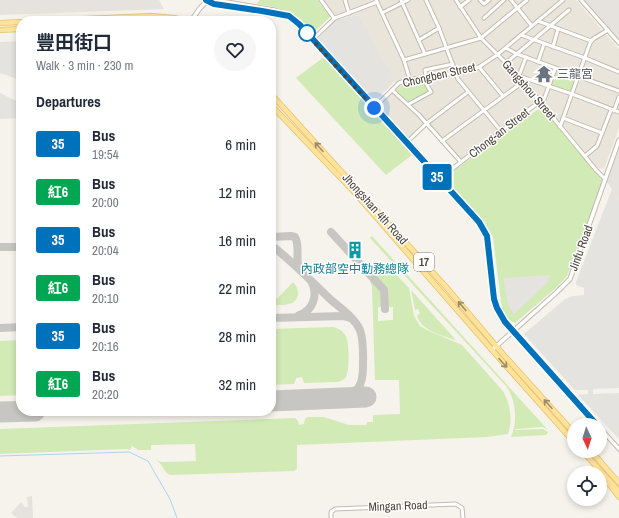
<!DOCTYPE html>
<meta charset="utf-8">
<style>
body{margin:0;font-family:"Archivo Narrow","Noto Sans TC",sans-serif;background:#f6f6f7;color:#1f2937;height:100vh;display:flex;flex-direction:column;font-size:15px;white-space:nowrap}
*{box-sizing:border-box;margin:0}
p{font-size:13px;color:#747a83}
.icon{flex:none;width:22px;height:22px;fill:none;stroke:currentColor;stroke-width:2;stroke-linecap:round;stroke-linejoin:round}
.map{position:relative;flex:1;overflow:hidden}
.details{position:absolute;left:16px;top:16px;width:260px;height:400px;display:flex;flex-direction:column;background:#fff;border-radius:16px;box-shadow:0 2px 6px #0003}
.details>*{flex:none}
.badge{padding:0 8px;border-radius:3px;font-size:14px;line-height:26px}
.needle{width:26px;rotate:176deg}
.fabs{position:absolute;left:567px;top:418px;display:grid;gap:8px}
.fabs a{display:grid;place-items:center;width:40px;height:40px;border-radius:50%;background:#fff;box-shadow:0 2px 6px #0003;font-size:20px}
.you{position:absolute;width:20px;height:20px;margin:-10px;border:3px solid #fff;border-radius:50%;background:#1a73e8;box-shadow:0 0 0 6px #1a73e833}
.map>.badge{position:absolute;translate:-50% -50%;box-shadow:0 0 0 2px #fff}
h2{padding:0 20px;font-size:15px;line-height:36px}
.round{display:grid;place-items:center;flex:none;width:42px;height:42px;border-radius:21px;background:#f6f6f7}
.headline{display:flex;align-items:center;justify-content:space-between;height:68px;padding:0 20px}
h1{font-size:19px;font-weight:700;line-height:30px}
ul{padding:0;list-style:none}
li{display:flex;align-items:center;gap:12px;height:48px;padding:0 20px}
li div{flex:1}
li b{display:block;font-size:15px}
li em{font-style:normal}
li .badge{min-width:44px;font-weight:700;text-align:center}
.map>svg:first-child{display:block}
.residential{fill:#eae5da}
.industrial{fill:#e6e2dd}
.green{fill:#d2eab5}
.parking{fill:#e5e3e0}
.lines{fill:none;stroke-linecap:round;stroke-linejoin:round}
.stream{stroke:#a9d4f2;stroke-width:1}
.taxiway{stroke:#c8c6c3;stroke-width:8}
.runway{stroke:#c8c6c3;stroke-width:21}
.minor-casing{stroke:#c2bbae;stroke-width:5}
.tertiary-casing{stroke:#c2bbae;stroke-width:5.5}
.primary-casing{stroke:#e6c16a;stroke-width:6}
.minor{stroke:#fff;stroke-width:3}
.tertiary{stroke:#fff;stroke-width:3.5}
.primary{stroke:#ffe39c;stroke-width:4.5}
.oneway{stroke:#9c8c66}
.line-casing{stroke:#fff;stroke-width:9}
.line{stroke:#0072bc;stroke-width:6}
.walk{stroke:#4b4439;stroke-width:4;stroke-dasharray:0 7.2}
.stop-dot{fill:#fff;stroke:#0072bc;stroke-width:2}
.labels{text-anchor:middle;stroke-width:3;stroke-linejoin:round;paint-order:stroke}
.shield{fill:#fff;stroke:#817c74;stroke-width:1}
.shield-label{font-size:11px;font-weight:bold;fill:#4b4439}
.worship-label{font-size:12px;fill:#5b616d;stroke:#fff;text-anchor:start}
.street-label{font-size:12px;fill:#4b4439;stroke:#fff}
.culture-label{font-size:12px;fill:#0d838f;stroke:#fff}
</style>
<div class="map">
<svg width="619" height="518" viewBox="0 0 619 518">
<rect width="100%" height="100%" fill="#f6f3ec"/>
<path class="residential" d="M322,0h254l43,49v79l-15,41 -15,-3 -54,-64 -75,58 -32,-35 -20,16 -30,-33 20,-21 -39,-72 -16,3h-8z"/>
<g class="industrial">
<path d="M0,0h159l5,9 -164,6z"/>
<path d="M581,0h38v42z"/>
<path d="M619,140v60l-14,-21z"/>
<path d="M32,496l1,22h-16l-6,-5 10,-11 4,5h3l-1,-10z"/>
</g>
<g class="green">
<path d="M260,0h58l2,4 11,12 -18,17c-21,-21 -27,-25 -57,-29z"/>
<path d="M324,57l88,98 -26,20 -90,-97z"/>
<path d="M557,70l20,7 -6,16 -20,-7z"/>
<path d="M410,81h13l6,11 -20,10 -13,-12z"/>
<path d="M541,107l62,74 -36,95 -10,11 -42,36 -8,-4 -5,-10 -9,-72 -8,-13 -41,-46z"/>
<path d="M372,236l176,194 -5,-3 -27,2 -1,1 28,-1 5,3 -2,3 -35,2c7,-15 5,-37 -5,-51l-136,-148z"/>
<path d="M384,267h5l20,21 5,28 6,10 9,5 33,14 40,45c8,11 11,30 6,44l-21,3 -190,8v24l-3,2 -124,4c-6,-2 -7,-11 -14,-15l6,2 34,-1 -1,-17 -44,1v5h-13l-6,-4 -2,4 -3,-1 -127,5v-25l295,-11 3,3 1,4 5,-1 1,-5 2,-2h17l25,8h17l1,-3h6v-7l27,-1 -1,-34h-24l-3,-93 -2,-6 1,-2 11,13 1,15h-5v14l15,-1v-13h-5l-2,-17 -12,-14z"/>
<path d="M293,282c3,3 5,7 5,12 -1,13 -18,11 -27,11v-6l7,-1z"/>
<path d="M411,290l45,50h-1c-14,-5 -33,-9 -38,-24l3,-3 -2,-4 -3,1z"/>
<path d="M333,327c5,1 10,4 13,9 3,6 4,35 0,41 -2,3 -5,4 -8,5l-34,1 -2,-6 -6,1 -2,6 -23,1v-56z"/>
<path d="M21,340v55l-21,1v-55z"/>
</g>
<g class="parking">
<path d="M359,15l36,66 -20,20 -57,-62 17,-19z"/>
<path d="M21,41v38h-4l-17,-6v-31z"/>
<path d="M0,93l14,7h7v18l-21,1z"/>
<path d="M612,189l7,11v188l-26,1v5l26,-1v46l-41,-44 10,-1v-4h-13l-51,-56 41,-35 8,-3 11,-1v-7l-8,-3v-3z"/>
<path d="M550,275l-3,8 -33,31 -6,-9 -5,-27z"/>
</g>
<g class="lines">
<path class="stream" d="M0,456l129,-4 19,9 22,38 7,19"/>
<g class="taxiway">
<path d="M331,232l53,58 1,19"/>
<path d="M271,237l20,-1 4,1c6,11 -1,23 5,33"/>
<path d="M271,245c21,16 40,36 59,54 10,9 24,18 30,31 4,11 3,25 3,37 0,21 -6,26 -25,32"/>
<path d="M0,247h21"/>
<path d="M299,315c14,-4 19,-20 13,-32"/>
<path d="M271,318l72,-2 7,2"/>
<path d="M0,328l21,-1"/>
</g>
<g class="runway">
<path d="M271,401l95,-4"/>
<path d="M0,412l35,-1"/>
</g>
<g class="minor-casing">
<g id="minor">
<path d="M206,0l8,4 48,7 25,5"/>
<path d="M216,0l59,10 9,3 10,7 185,202 8,14 7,63 3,9 8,14 92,103"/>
<path d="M321,0l13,18"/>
<path d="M345,0l4,13"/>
<path d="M376,0l28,60 6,20"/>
<path d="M401,0l24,54"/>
<path d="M426,0l13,28 19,51 43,52"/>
<path d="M456,0l25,38 38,38 77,94 9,9"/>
<path d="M480,0l4,4 5,-4"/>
<path d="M511,0l21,26"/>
<path d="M581,0l38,43"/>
<path d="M460,7l9,-7"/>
<path d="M382,13l26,-13"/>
<path d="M484,18l20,-18"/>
<path d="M538,21l53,20"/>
<path d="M521,35l64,23 34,14"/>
<path d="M312,40l23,-22 42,-16"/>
<path d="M419,40l20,-12"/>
<path d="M553,47l5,-18"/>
<path d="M506,48l11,6 102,37"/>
<path d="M526,57l-7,19 53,18 47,18"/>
<path d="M404,60l77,-22 46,-38"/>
<path d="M538,62l6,-18"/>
<path d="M506,63l63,-53"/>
<path d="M479,67l24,29"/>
<path d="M426,77l-1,-7 28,-6"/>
<path d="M392,90l27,25 42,47"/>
<path d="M409,104l22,-12 -8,-14"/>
<path d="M542,105l13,-36"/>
<path d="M374,108l25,-25 8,-3 56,-8 16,-5 18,-12 66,-55"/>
<path d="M614,111l5,-14"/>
<path d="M563,118l39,15"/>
<path d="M560,127l30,-84 3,-4 15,-9"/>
<path d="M442,141l81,-59"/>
<path d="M406,143l21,-20 41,-31"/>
<path d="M585,156l12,-10 14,-36"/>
<path d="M439,179l100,-77"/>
<path d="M600,428l19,21"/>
<path d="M331,518v-6l4,-3 121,-5 6,4 1,10"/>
</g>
</g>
<g class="tertiary-casing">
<g id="tertiary">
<path d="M191,21l9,-13 8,-8"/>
<path d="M492,350l65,-58 13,-13 49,-139"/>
</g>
</g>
<g class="primary-casing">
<g id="primary">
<path d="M35,21l117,-5 22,2 13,3"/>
<path d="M0,23l21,-1"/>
<path d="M0,30l21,-1"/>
<path d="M271,94l175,193 56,66 72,80"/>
<path d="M271,105l85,89 136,156 82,92"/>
<path d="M582,451l37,40"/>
<path d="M591,451l28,32"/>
<path d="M609,484l10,13"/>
</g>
</g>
<use href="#minor" class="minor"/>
<use href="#tertiary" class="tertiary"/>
<use href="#primary" class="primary"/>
</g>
<defs><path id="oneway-shaft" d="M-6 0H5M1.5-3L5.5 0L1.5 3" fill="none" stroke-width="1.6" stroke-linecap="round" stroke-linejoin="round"/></defs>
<g class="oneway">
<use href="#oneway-shaft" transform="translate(319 147) rotate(-132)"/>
<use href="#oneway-shaft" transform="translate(462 306) rotate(-130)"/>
<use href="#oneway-shaft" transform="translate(503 363) rotate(48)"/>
<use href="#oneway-shaft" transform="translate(548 404) rotate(-132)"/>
</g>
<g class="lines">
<g class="line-casing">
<path id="line" d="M206,0l8,4 48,7 27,5 10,8 180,198 8,14 7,63 3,9 8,14 92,103"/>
</g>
<use href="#line" class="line"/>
<path class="walk" d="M307,33l-3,-2 70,77"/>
</g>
<defs>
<g id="temple-bare" transform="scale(1.38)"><path d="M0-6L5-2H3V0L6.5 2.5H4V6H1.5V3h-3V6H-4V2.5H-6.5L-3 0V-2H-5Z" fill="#6b7280" stroke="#fff" stroke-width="2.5" paint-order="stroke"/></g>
<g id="building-bare" transform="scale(1.38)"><path d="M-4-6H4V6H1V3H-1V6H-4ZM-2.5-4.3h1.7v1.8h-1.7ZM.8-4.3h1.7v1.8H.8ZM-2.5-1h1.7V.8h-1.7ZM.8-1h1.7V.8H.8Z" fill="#0f9aa8" stroke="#fff" stroke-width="2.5" paint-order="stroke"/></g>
</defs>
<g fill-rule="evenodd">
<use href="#temple-bare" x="544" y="74"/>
<use href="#building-bare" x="355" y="250"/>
</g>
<circle class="stop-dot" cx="307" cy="33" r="8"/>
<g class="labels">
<rect class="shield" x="414" y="253" width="20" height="18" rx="3"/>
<g class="shield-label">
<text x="424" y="266">17</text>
</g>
<g class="worship-label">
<text x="557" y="78">三龍宮</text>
</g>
<g class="street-label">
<text transform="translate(439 75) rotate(-13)" y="4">Chongben Street</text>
<text transform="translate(529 90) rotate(49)" y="4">Gangshou Street</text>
<text transform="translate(499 133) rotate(-38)" y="4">Chong-an Street</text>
<text transform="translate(375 209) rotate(48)" y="4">Jhongshan 4th Road</text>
<text transform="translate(581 248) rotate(-70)" y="4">Jinfu Road</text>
<text transform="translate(398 506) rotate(-2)" y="4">Mingan Road</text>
</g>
<g class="culture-label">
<text x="355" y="273">內政部空中勤務總隊</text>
</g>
</g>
</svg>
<div class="fabs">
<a><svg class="needle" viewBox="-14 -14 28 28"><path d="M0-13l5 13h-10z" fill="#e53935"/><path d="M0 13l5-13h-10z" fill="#747a83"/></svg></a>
<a><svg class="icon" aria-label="locate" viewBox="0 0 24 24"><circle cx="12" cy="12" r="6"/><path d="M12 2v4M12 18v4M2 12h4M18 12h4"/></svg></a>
</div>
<div class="you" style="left:374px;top:108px"></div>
<b class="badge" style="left:437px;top:177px;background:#0072bc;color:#fff">35</b>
<section class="details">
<div class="headline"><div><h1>豐田街口</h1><p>Walk · 3 min · 230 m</p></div><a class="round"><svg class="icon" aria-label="heart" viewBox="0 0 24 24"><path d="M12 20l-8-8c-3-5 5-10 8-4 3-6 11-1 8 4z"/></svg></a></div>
<h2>Departures</h2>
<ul>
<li><span class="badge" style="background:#0072bc;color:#fff">35</span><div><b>Bus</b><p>19:54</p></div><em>6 min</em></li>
<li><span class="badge" style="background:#00a651;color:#fff">紅6</span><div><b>Bus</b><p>20:00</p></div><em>12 min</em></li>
<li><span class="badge" style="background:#0072bc;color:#fff">35</span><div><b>Bus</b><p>20:04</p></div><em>16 min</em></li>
<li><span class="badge" style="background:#00a651;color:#fff">紅6</span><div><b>Bus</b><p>20:10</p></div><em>22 min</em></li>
<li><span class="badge" style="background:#0072bc;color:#fff">35</span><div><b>Bus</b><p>20:16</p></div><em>28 min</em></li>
<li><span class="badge" style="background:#00a651;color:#fff">紅6</span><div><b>Bus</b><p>20:20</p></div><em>32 min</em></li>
</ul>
</section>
</div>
